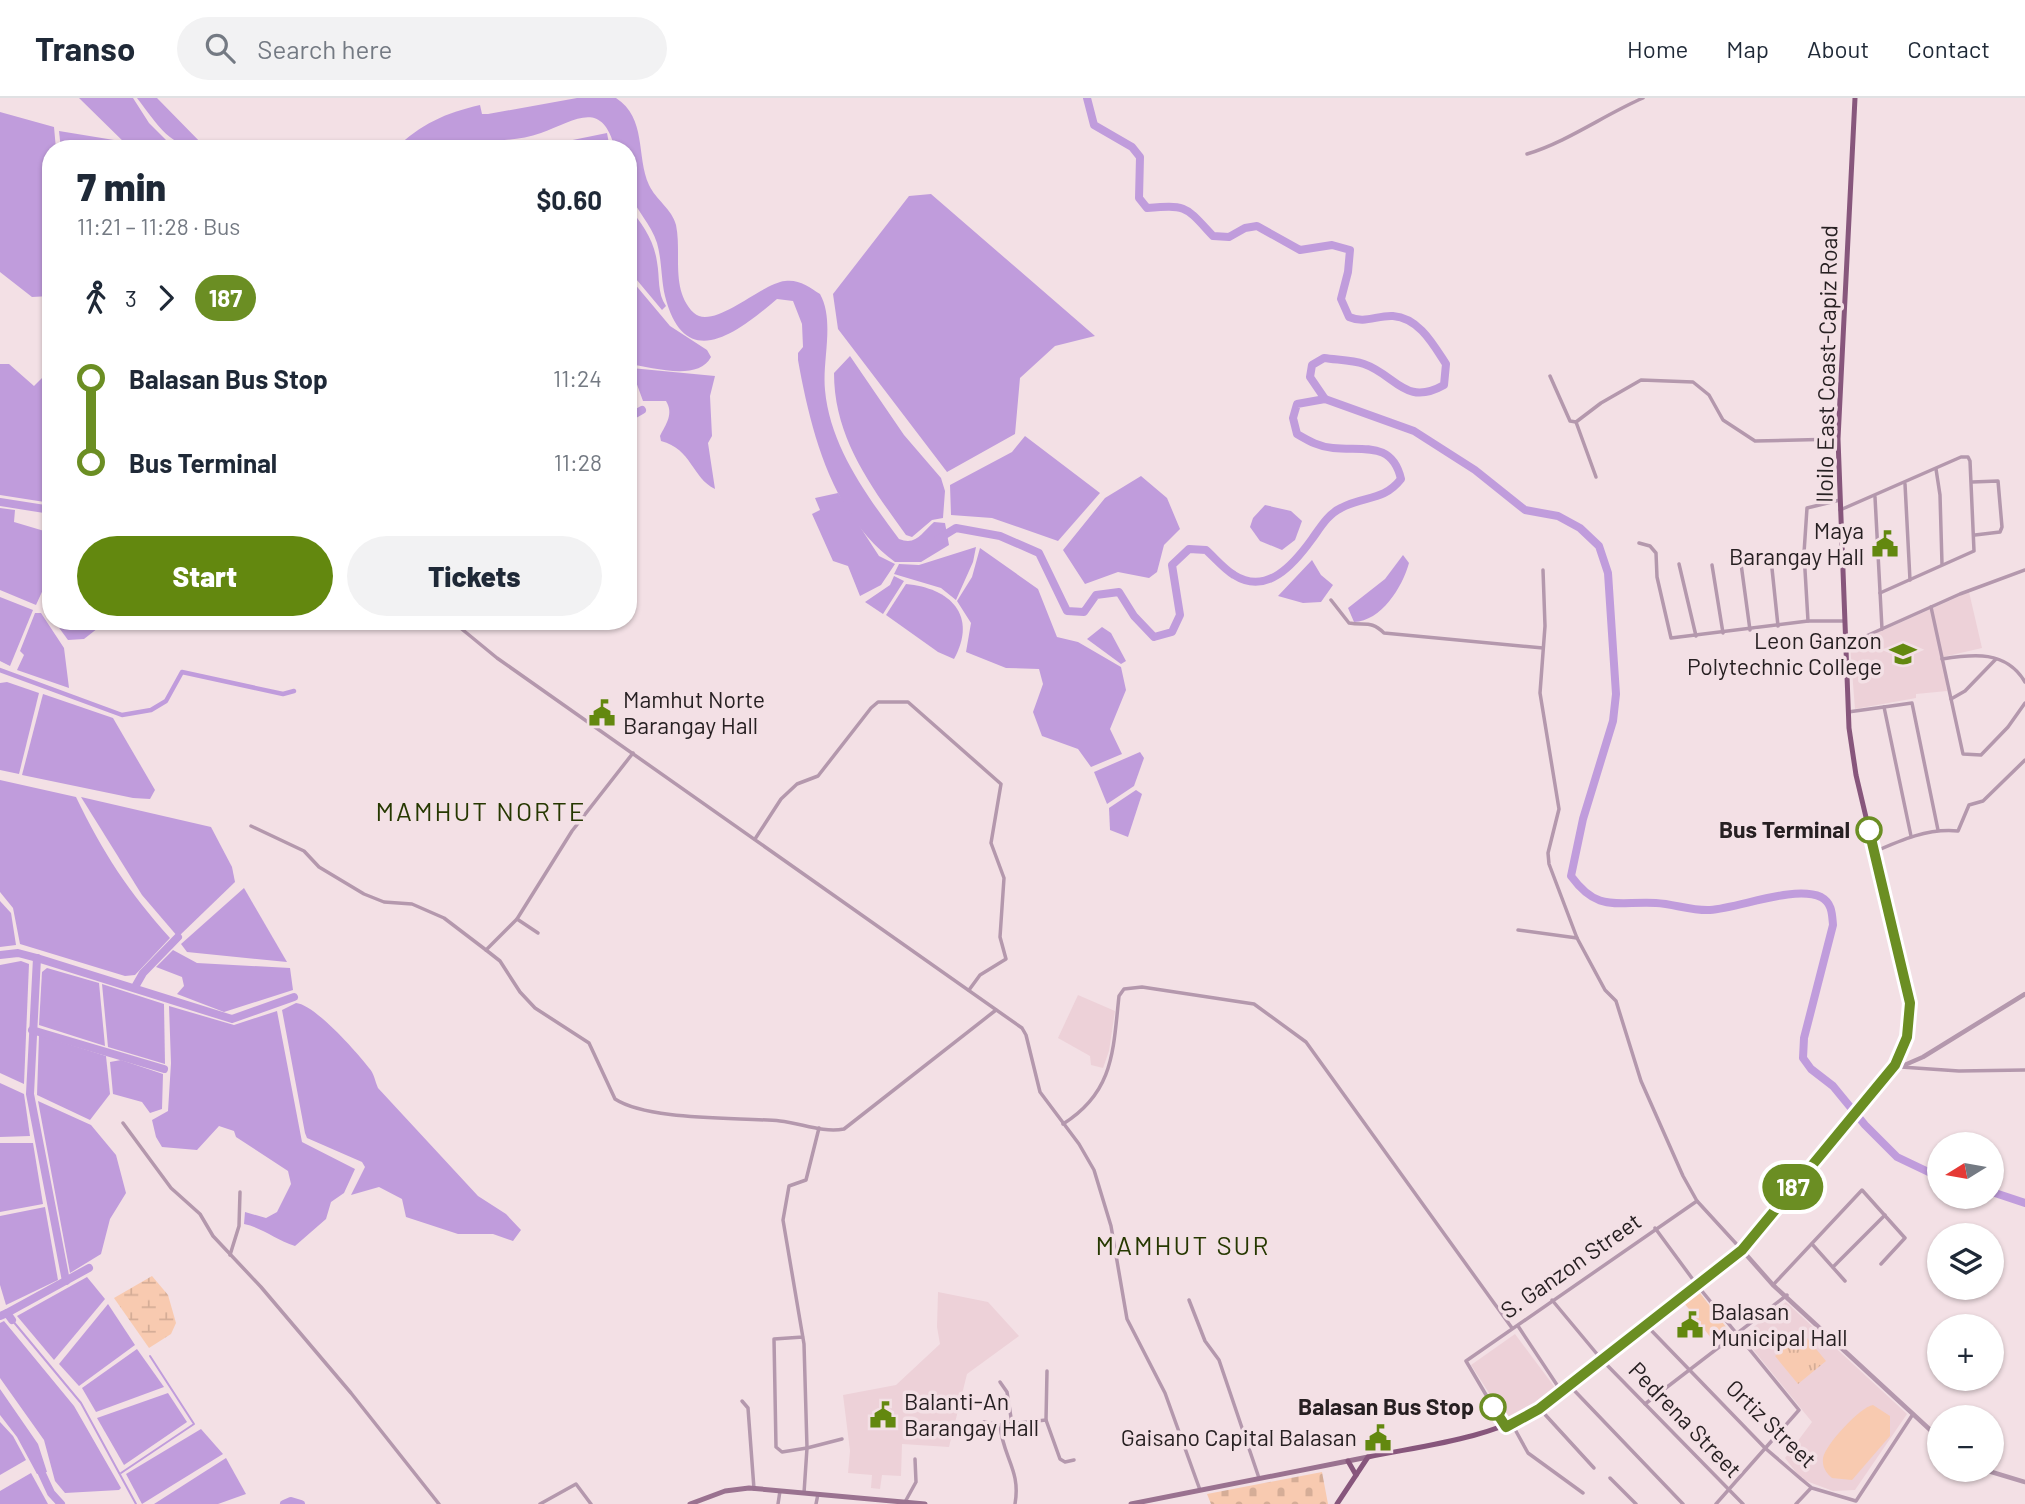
<!DOCTYPE html>
<meta charset="utf-8">
<style>
body{margin:0;font-family:Barlow,sans-serif;background:#f2f2f3;color:#1f2937;height:100vh;display:flex;flex-direction:column;font-size:26px;white-space:nowrap}
*{box-sizing:border-box;margin:0}
p{font-size:23px;color:#747a83}
.icon{flex:none;width:38px;height:38px;fill:none;stroke:currentColor;stroke-width:2;stroke-linecap:round;stroke-linejoin:round}
.map{position:relative;flex:1;overflow:hidden}
.side{position:absolute;left:42px;top:42px;width:595px;height:490px;display:flex;flex-direction:column;background:#fff;border-radius:28px;box-shadow:0 2px 5px #0004}
.side>*{flex:none}
.badge{padding:0 14px;border-radius:23px;font-size:24px;line-height:46px}
.needle{width:46px;rotate:259deg}
.fabs{position:absolute;left:1927px;top:1034px;display:grid;gap:14px}
.fabs a{display:grid;place-items:center;width:77px;height:77px;border-radius:50%;background:#fff;box-shadow:0 2px 5px #0004;font-size:35px}
.map>.badge{position:absolute;translate:-50% -50%;box-shadow:0 0 0 4px #fff}
.legs{display:flex;align-items:center;gap:10px;height:77px;padding:0 35px;font-size:23px}
.legs p{margin-inline-start:auto}
.overview{display:flex;align-items:center;justify-content:space-between;height:119px;padding:0 35px}
h1{font-size:38px;font-weight:800;line-height:52px}
.action{display:flex;gap:14px;margin-top:auto;padding:14px 35px}
.action a{flex:1;height:80px;border-radius:42px;background:#63880f;color:#fff;font-size:28px;font-weight:800;line-height:80px;text-align:center}
.action a+a{background:#f2f2f3;color:#1f2937}
ul{padding:0 35px;list-style:none}
li{display:flex;align-items:center;gap:24px;height:84px;font-size:26px}
li i{display:grid;place-items:center;width:10px;height:100%;margin:0 9px;background:currentColor}
li i::after{content:'';width:18px;height:18px;margin:-9px;border:5px solid;border-radius:50%;background:#fff}
li p{margin-inline-start:auto}
li:first-child i{background:linear-gradient(#0000 50%,currentColor 0)}
li:last-child i{background:linear-gradient(currentColor 50%,#0000 0)}
header{display:flex;align-items:center;gap:42px;box-sizing:border-box;height:98px;padding:0 35px;background:#fff;border-bottom:2px solid #e0e1e3}
header strong{font-size:33px}
nav{display:flex;gap:38px;margin-inline-start:auto;font-size:24px}
.search{width:490px;height:63px;background:#f2f2f3;display:flex;align-items:center;gap:18px;box-sizing:border-box;padding:0 24px;border-radius:38px;color:#747a83;font-size:26px}
.map>svg:first-child{display:block}
.built{fill:#edd1d8}
.grass{fill:url(#grass-tufts)}
.wetland{fill:url(#wetland-marsh)}
.cemetery{fill:url(#cemetery-stones)}
.green{fill:#f8cab0}
.water{fill:#c09cdc}
.lines{fill:none;stroke-linecap:round;stroke-linejoin:round}
.stream{stroke:#c09cdc;stroke-width:2}
.canal{stroke:#c09cdc;stroke-width:4.5}
.river{stroke:#c09cdc;stroke-width:8}
.minor{stroke:#b498ad;stroke-width:3.5}
.tertiary{stroke:#b498ad;stroke-width:4.5}
.secondary{stroke:#9a7290;stroke-width:5}
.primary{stroke:#87567c;stroke-width:5}
.line-1-casing{stroke:#fff;stroke-width:16}
.line-1{stroke:#6b8e23;stroke-width:10}
.stop-1-dot{fill:#fff;stroke:#6b8e23;stroke-width:3.5}
.labels{text-anchor:middle;stroke-width:7;stroke-linejoin:round;paint-order:stroke}
.street-label{font-size:23px;fill:#272022;stroke:#f3e0e5}
.poi-label{font-size:23px;fill:#272022;stroke:#f3e0e5;text-anchor:end}
.stop-label{font-size:23px;font-weight:bold;fill:#272022;stroke:#f3e0e5;text-anchor:end}
.quarter-label{font-size:26px;letter-spacing:2px;fill:#263801;stroke:#f3e0e5}
</style>
<header>
<strong>Transo</strong>
<div class="search"><svg class="icon" aria-label="search" viewBox="0 0 24 24"><circle cx="10" cy="10" r="6"/><path d="M15 15l6 6"/></svg>Search here</div>
<nav><a>Home</a><a>Map</a><a>About</a><a>Contact</a></nav>
</header>
<div class="map">
<svg width="2025" height="1406" viewBox="0 0 2025 1406">
<defs>
<pattern id="grass-tufts" width="24" height="20" patternUnits="userSpaceOnUse" patternTransform="scale(1.75)"><rect width="24" height="20" fill="#f8cab0"/><path d="M3 7l-1-3M5 7V3M7 7l1-3M15 17l-1-3M17 17v-4M19 17l1-3" fill="none" stroke="#d5ad97"/></pattern>
<pattern id="wetland-marsh" width="20" height="14" patternUnits="userSpaceOnUse" patternTransform="scale(1.75)"><rect width="20" height="14" fill="#f8cab0"/><path d="M1 5h8M5 5V1M11 12h8M15 12V8" fill="none" stroke="#d5ad97"/></pattern>
<pattern id="cemetery-stones" width="16" height="16" patternUnits="userSpaceOnUse" patternTransform="scale(1.75)"><rect width="16" height="16" fill="#f8cab0"/><path d="M2 7V4a2 2 0 0 1 4 0v3zM10 15v-3a2 2 0 0 1 4 0v3z" fill="#d5ad97"/></pattern>
</defs>
<rect width="100%" height="100%" fill="#f3e0e5"/>
<g class="built">
<path d="M1969,494l13,56 -39,9 4,34 -31,3v4l-61,11 -5,-64z"/>
<path d="M1078,897l37,16 -6,40 -6,17 -12,-3 -1,-9 -32,-18z"/>
<path d="M938,1194l50,10 31,34 -52,38 -18,73 -47,-3 -1,32 -19,-1 -2,14 -9,-1 1,-13 -24,-2 2,-22 -7,-56 53,-10 44,-41 -3,-17z"/>
<path d="M1786,1204l121,112 -52,76 -22,1 -32,-12 -16,-21 27,-36 -70,-86z"/>
<path d="M1515,1236l41,55 -49,32 -36,-56z"/>
</g>
<path class="grass" d="M1803,1235l23,28 -28,23 -23,-28z"/>
<path class="wetland" d="M152,1178l16,19 8,28 -5,11 -22,14 -35,-50z"/>
<path class="cemetery" d="M1322,1374l6,32h-117l-4,-10z"/>
<g class="green">
<path d="M1700,1195l26,34 -15,11 -26,-34z"/>
<path d="M1873,1307l17,11v20l-38,44 -20,-2c-6,-5 -10,-11 -9,-20 2,-13 37,-51 50,-53z"/>
</g>
<g class="water">
<path d="M79,0h54l16,25 26,26h-44z"/>
<path d="M137,0h20l50,51c-37,0 -49,-24 -70,-51z"/>
<path d="M577,0h39c31,20 20,58 33,87 7,15 23,24 27,40 6,28 -6,65 18,88 19,18 68,-30 91,-32 14,-2 24,6 35,13 15,27 2,66 5,96 5,56 42,106 74,149 18,7 23,-7 35,-17l11,1 4,22 -28,17h-26c-63,-46 -84,-130 -97,-202v-7l5,-6 -1,-23 -9,-23 -16,-2c-39,33 -92,76 -112,-3 -4,-17 -3,-35 -8,-53 -6,-19 -21,-33 -28,-51 -4,-12 -1,-31 -1,-43h-13c-13,-51 -40,-28 -74,-16 -19,7 -40,7 -60,9l-5,7 -26,-4 -18,4h-37c26,-25 50,-36 85,-44l2,9h6z"/>
<path d="M0,14l54,15 2,22h-5v147l-19,1 -32,-25z"/>
<path d="M59,33l55,9 8,9h-61z"/>
<path d="M607,35l3,16h-57v-5z"/>
<path d="M931,96l164,142 -40,10 -35,32 -5,56 -68,38 -109,-143 -5,-35 76,-98z"/>
<path d="M628,109c14,16 26,33 29,55 3,16 0,31 9,44l-4,4 -31,-37 5,-9 -8,-22z"/>
<path d="M628,178l42,50 37,24 4,7c-13,25 -59,10 -83,7z"/>
<path d="M850,258l54,79 37,43 4,13 -2,27 -11,2 -20,17 -6,-2c-36,-50 -72,-98 -72,-162z"/>
<path d="M0,266h9l25,22 17,-17v134l-51,-8z"/>
<path d="M631,270l84,8 -5,20 2,40 -4,7 7,46c-23,-11 -23,-40 -54,-48l-1,-5c6,-12 14,-22 6,-35h-23z"/>
<path d="M1025,338l75,57 -42,48 -66,-23 -41,-3 -1,-30 62,-33z"/>
<path d="M1141,378l26,22 13,31 -16,16 -7,27 -8,6 -31,-6 -33,12 -22,-34 42,-52z"/>
<path d="M838,395l41,63 16,8 -14,21 -21,11 -12,-30 -15,-5 -21,-47 8,-4 -5,-12z"/>
<path d="M1265,407l26,6 11,10 -7,19 -13,10 -22,-9 -10,-14 3,-9z"/>
<path d="M0,410l15,2 -1,12 37,11v39l-15,33 -36,-15z"/>
<path d="M976,449l-3,15 -17,38 -15,-12 -47,-14 5,-10 20,1z"/>
<path d="M980,450l58,41 19,48 21,5 43,25 5,23 -16,39 12,25 -31,13 -13,-18 -36,-13 -9,-24 10,-28 -4,-15 -33,-1 -40,-16 5,-29 -14,-22 15,-24z"/>
<path d="M1403,457l6,8c-7,25 -28,58 -55,59l-6,-14 37,-29z"/>
<path d="M1312,462l9,15 12,10 -12,17 -18,1 -25,-7z"/>
<path d="M894,478l10,5 -21,33 -18,-12 25,-17z"/>
<path d="M906,486c44,4 72,31 48,75l-16,-7 -52,-37z"/>
<path d="M0,499l33,13 -23,56 -10,-5z"/>
<path d="M35,515h6l23,35 5,40 -52,-18 7,-15 -4,-4z"/>
<path d="M54,523h53l-23,18 -16,1z"/>
<path d="M1102,529l9,6 15,28 -5,3 -34,-25z"/>
<path d="M7,584l32,11 -20,81 -19,-4v-87z"/>
<path d="M43,596l70,24 42,72 -5,9 -17,-1 -111,-23z"/>
<path d="M1140,654l4,6 -10,28 -27,18 -13,-32z"/>
<path d="M0,682l76,17c27,56 52,94 94,141l-35,37 -10,1 -105,-32 -7,-36 -13,-16z"/>
<path d="M1136,692l6,4 -14,43 -18,-7 -1,-22z"/>
<path d="M81,699l130,30 21,40 3,15 -57,55 -36,-42z"/>
<path d="M244,790l43,74 -100,-10 -6,-8z"/>
<path d="M0,803l11,12 5,32 -16,2z"/>
<path d="M173,852l24,13 93,5 3,22 -69,22 -47,-18 7,-8 -2,-9 -26,-10z"/>
<path d="M21,863l8,3 -5,120 -24,-11v-108z"/>
<path d="M47,870l52,15 6,63 -66,-21 3,-53z"/>
<path d="M102,886l62,20 1,60 -57,-17z"/>
<path d="M296,905c18,1 61,49 73,65 5,5 6,13 9,20l100,108 28,18 15,16 -8,11 -20,-7h-35l-52,-17 -4,-18 -23,-12 -28,8 14,-28 -3,-5 -55,-24 -2,-5 -23,-123z"/>
<path d="M169,908l65,19 43,-14 25,131 53,27 -11,24 -13,9 -5,17 -31,27c-19,-6 -32,-18 -51,-22l1,-12 21,6 11,-6 14,-28 -3,-13 -52,-34 -2,-6 -15,-5 -22,24 -35,-3 -6,-10 -4,-17 16,-9 3,-48z"/>
<path d="M39,937l67,21 4,38 -20,26 -53,-25z"/>
<path d="M121,962l42,14 -1,35 -12,4 -8,-11 -29,-8 -3,-32z"/>
<path d="M0,985l24,11 6,42 -30,1z"/>
<path d="M38,1003l53,24 25,30 10,38 -16,26 -9,35 -31,19z"/>
<path d="M0,1045h33l10,61 -43,8z"/>
<path d="M45,1109l13,73 -52,25 -6,-20v-69z"/>
<path d="M87,1179l18,22 -51,61 -37,-44z"/>
<path d="M108,1206l27,41 -56,41 -20,-22z"/>
<path d="M4,1223l70,85 47,82 -2,2 -54,3 -10,-12 -11,-41 -44,-62v-55z"/>
<path d="M137,1251l27,38 -68,25 -14,-24z"/>
<path d="M0,1291l38,55 9,28 -10,2 -20,-37 -17,-22z"/>
<path d="M168,1295l19,29 -63,43 -27,-47z"/>
<path d="M0,1324l13,14 13,24 -26,15z"/>
<path d="M201,1331l22,25 -81,50 -16,-30z"/>
<path d="M226,1360l20,36 -28,10h-64z"/>
<path d="M31,1375l17,31h-48v-13z"/>
</g>
<g class="lines">
<g class="stream">
<path d="M12,1222l69,83 55,101"/>
<path d="M121,1375l73,-49 -44,-68"/>
</g>
<path class="canal" d="M0,572l122,45 29,-5 15,-9 16,-29 101,22 11,-3"/>
<g class="river">
<path d="M1087,0l7,27 38,22 8,10 -1,41 8,10c41,-3 38,-2 66,28l16,1 16,-9 12,-2 43,24 32,-5 18,5 -2,22 -7,27 8,18c16,7 28,-2 44,-1 26,2 40,28 53,48l-2,21c-39,22 -48,-10 -80,-21 -12,-4 -27,-4 -40,-6l-12,7 -2,12 15,22"/>
<path d="M628,320l14,-8"/>
<path d="M0,404l51,8"/>
<path d="M938,441l18,-11 44,8 39,17 28,58 17,1 12,-17 23,-3 15,24 20,21 18,-5 8,-17 -8,-50 17,-16 17,1c9,8 18,19 28,25 33,21 60,-11 78,-36 8,-11 16,-25 29,-31 23,-13 42,-6 60,-29 -9,-38 -37,-28 -68,-31 -14,-1 -24,-7 -36,-14l-4,-16 4,-14 28,-5 89,32 61,39 50,40 33,6 22,12 19,18 9,27 8,121 -3,27 -30,98 -12,57c27,37 45,25 85,27 18,1 36,8 54,7 30,-2 84,-25 111,-13 11,6 11,16 12,28l-29,113 -1,20 8,11 22,17 32,39 32,32 42,20"/>
<path d="M0,857l18,-2 19,5 195,61 62,-22"/>
<path d="M37,860l-7,136 36,187"/>
<path d="M135,889l8,-14 35,-36"/>
<path d="M32,932l132,39"/>
<path d="M1992,1094l33,11"/>
<path d="M7,1215l82,-45"/>
<path d="M0,1218l7,-3 5,7"/>
<path d="M38,1367l13,28 10,11"/>
<path d="M284,1406l7,-3 10,3"/>
</g>
<g class="minor">
<path d="M1527,56c40,-12 77,-39 116,-56"/>
<path d="M1550,278l20,45 6,1 25,-19 40,-23 52,2 16,13 14,25 32,21 83,-2"/>
<path d="M1576,324l20,55"/>
<path d="M1936,371l4,26 2,69"/>
<path d="M1972,384l26,-1 4,46 -2,5 -25,3"/>
<path d="M1905,386l5,96"/>
<path d="M1875,399l7,132"/>
<path d="M1840,412l121,-53h7l2,4 4,90 -94,42"/>
<path d="M1639,445l11,3 6,7 1,24 14,61 137,-17h36"/>
<path d="M1739,451l11,81"/>
<path d="M1771,461l7,67"/>
<path d="M1679,466l17,72"/>
<path d="M1712,467l11,68"/>
<path d="M1543,472l2,56 -5,67 19,116 -11,44 1,11 28,74 28,52 11,11 25,80 42,95 14,25 44,48"/>
<path d="M1331,502l18,23c16,3 22,-3 35,10l159,15"/>
<path d="M1931,509l32,147 18,1 27,-28 17,-24"/>
<path d="M452,523l45,37 525,370 4,7 14,57 39,52 15,26 17,56 16,93 38,74 35,97"/>
<path d="M1808,523l-4,-68 3,-45 33,-8"/>
<path d="M1846,547l114,-51 65,-24"/>
<path d="M1942,561c31,-5 64,-9 83,23"/>
<path d="M1951,601l14,-8 31,-32"/>
<path d="M1884,609l28,-4 26,127"/>
<path d="M1848,614l36,-5 27,129"/>
<path d="M251,728l53,25 15,16 45,27 20,8 28,2 32,14 42,32 31,-31 55,-88 61,-78"/>
<path d="M755,741l26,-40 16,-15 21,-8 53,-68 7,-6h30l93,82 -10,59 13,35 -4,59 6,22 -26,16 -11,15"/>
<path d="M1874,754c27,-12 54,-24 84,-21l11,-26 14,-4 42,-41"/>
<path d="M517,821l21,14"/>
<path d="M1518,832l59,8"/>
<path d="M486,852l14,11 20,31 15,16 54,35 26,56c34,22 122,18 165,22 21,2 42,12 64,8l152,-119"/>
<path d="M1901,969l58,4 66,-1"/>
<path d="M123,1025l48,65 29,26 13,22 48,51 90,106 88,111"/>
<path d="M1063,1026c51,-32 50,-73 56,-128l5,-7 18,-2 112,17 52,38 206,286"/>
<path d="M1655,1130l42,57 102,125 -83,94"/>
<path d="M1812,1146l33,37"/>
<path d="M230,1157l9,-29 1,-34"/>
<path d="M1833,1169l52,-52"/>
<path d="M1773,1187l89,-95 43,48 -24,26"/>
<path d="M1189,1202l16,41 14,19 40,118"/>
<path d="M1552,1202l50,60 141,144"/>
<path d="M1518,1228l43,65"/>
<path d="M1647,1228l118,122 36,31 11,9 44,13 57,-87"/>
<path d="M803,1239l-29,2 2,108 6,5 25,-4 -3,-104 -21,-124 6,-34 17,-6 13,-52"/>
<path d="M1000,1284l7,10 5,32"/>
<path d="M1569,1287l114,119"/>
<path d="M742,1303l6,7 6,81"/>
<path d="M1645,1306l142,-109"/>
<path d="M1540,1311l54,59"/>
<path d="M1046,1322l14,39 5,3 9,-2"/>
<path d="M984,1324l16,3c3,33 21,45 15,79"/>
<path d="M1512,1326l16,29 55,40"/>
<path d="M1000,1327l46,-5 1,-49"/>
<path d="M1505,1329l-39,-66 231,-160"/>
<path d="M1610,1380l26,26"/>
<path d="M804,1395l3,-45 35,-9"/>
<path d="M905,1404l11,-20 -1,-23"/>
<path d="M540,1406l36,-20 15,20"/>
<path d="M778,1406l2,-13"/>
<path d="M816,1406l2,-10"/>
<path d="M1796,1406l15,-16"/>
</g>
<g class="tertiary">
<path d="M1895,967l5,2 23,-10 102,-63"/>
<path d="M1742,1152l31,35 166,153"/>
<path d="M1985,1372l40,12"/>
</g>
<g class="secondary">
<path d="M690,1406l35,-13 24,-3 176,16"/>
<path d="M1131,1406l237,-47"/>
</g>
<g class="primary">
<path d="M1348,1363l8,14"/>
<path d="M1337,1406l31,-47c59,-12 119,-18 172,-48l202,-159 153,-185 12,-28 3,-34 -54,-228 -7,-47 -11,-289 17,-341"/>
</g>
</g>
<g class="lines">
<g class="line-1-casing">
<path id="line-1" d="M1493,1309l13,20 33,-18 203,-159 153,-185 12,-28 3,-34 -41,-173"/>
</g>
<use href="#line-1" class="line-1"/>
</g>
<defs>
<g id="civic-bare" transform="scale(2.1)"><path d="M-.6-6.5H3V-4.5H.6V-3L4-1V1h2V6H-6V1h2V-1L-.6-3ZM-1.2 2.5V6h2.4V2.5Z" fill="#63880f" stroke="#f3e0e5" stroke-width="2.5" paint-order="stroke"/></g>
<g id="university-bare" transform="scale(2.1)"><path d="M0-5L7-2L0 1L-7-2ZM-4 1L0 2.5L4 1V4Q0 6-4 4Z" fill="#63880f" stroke="#f3e0e5" stroke-width="2.5" paint-order="stroke"/></g>
</defs>
<g fill-rule="evenodd">
<use href="#civic-bare" x="1885" y="446"/>
<use href="#university-bare" x="1903" y="556"/>
<use href="#civic-bare" x="602" y="615"/>
<use href="#civic-bare" x="1690" y="1227"/>
<use href="#civic-bare" x="883" y="1317"/>
<use href="#civic-bare" x="1378" y="1340"/>
</g>
<g class="stop-1-dot">
<circle cx="1869" cy="732" r="12"/>
<circle cx="1493" cy="1309" r="12"/>
</g>
<g class="labels">
<g class="street-label">
<text transform="translate(1827 266) rotate(-89)" y="8">Iloilo East Coast-Capiz Road</text>
<text transform="translate(1571 1168) rotate(-35)" y="8">S. Ganzon Street</text>
<text transform="translate(1685 1322) rotate(46)" y="8">Pedrena Street</text>
<text transform="translate(1771 1326) rotate(44)" y="8">Ortiz Street</text>
</g>
<g class="poi-label">
<text x="1864" y="441">Maya<tspan x="1864" dy="26">Barangay Hall</tspan></text>
<text x="1882" y="551">Leon Ganzon<tspan x="1882" dy="26">Polytechnic College</tspan></text>
<text x="623" y="610" text-anchor="start">Mamhut Norte<tspan x="623" dy="26">Barangay Hall</tspan></text>
<text x="1711" y="1222" text-anchor="start">Balasan<tspan x="1711" dy="26">Municipal Hall</tspan></text>
<text x="904" y="1312" text-anchor="start">Balanti-An<tspan x="904" dy="26">Barangay Hall</tspan></text>
<text x="1357" y="1348">Gaisano Capital Balasan</text>
</g>
<g class="stop-label">
<text x="1850" y="740">Bus Terminal</text>
<text x="1474" y="1317">Balasan Bus Stop</text>
</g>
<g class="quarter-label">
<text x="481" y="723">MAMHUT NORTE</text>
<text x="1183" y="1157">MAMHUT SUR</text>
</g>
</g>
</svg>
<div class="fabs">
<a><svg class="needle" viewBox="-14 -14 28 28"><path d="M0-13l5 13h-10z" fill="#e53935"/><path d="M0 13l5-13h-10z" fill="#747a83"/></svg></a>
<a><svg class="icon" aria-label="layers" viewBox="0 0 24 24"><path d="M12 4l9 5-9 5-9-5zM3 14l9 5 9-5"/></svg></a>
<a>+</a>
<a>−</a>
</div>
<b class="badge" style="left:1793px;top:1089px;background:#6b8e23;color:#fff">187</b>
<section class="side">
<div class="overview"><div><h1>7 min</h1><p>11:21 – 11:28 · Bus</p></div><b>$0.60</b></div>
<div class="legs"><svg class="icon" aria-label="walk" viewBox="0 0 24 24"><circle cx="13" cy="4" r="2"/><path d="M13 8l-2 6 4 7M11 14l-3 7M7 12l3-4h3l4 4"/></svg>3<svg class="icon" aria-label="forward" viewBox="0 0 24 24"><path d="M9 5l7 7-7 7"/></svg><b class="badge" style="background:#6b8e23;color:#fff">187</b></div>
<ul>
<li><i style="color:#6b8e23"></i><b>Balasan Bus Stop</b><p>11:24</p></li>
<li><i style="color:#6b8e23"></i><b>Bus Terminal</b><p>11:28</p></li>
</ul>
<div class="action"><a>Start</a><a>Tickets</a></div>
</section>
</div>
